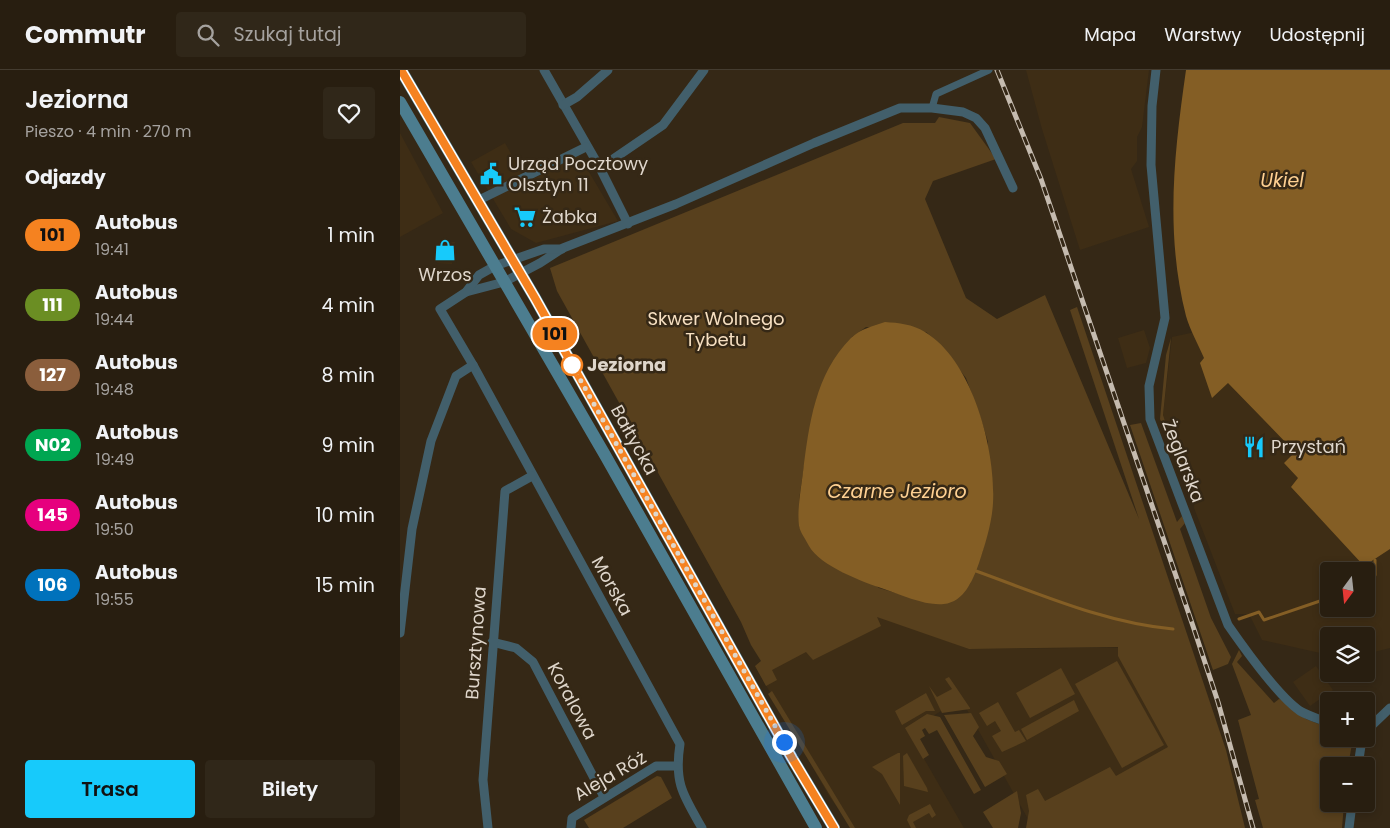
<!DOCTYPE html>
<html lang="pl">
<meta charset="utf-8">
<style>
body{margin:0;font-family:Poppins,sans-serif;background:#302719;color:#f1f3f6;height:100vh;display:flex;flex-direction:column;font-size:19px;white-space:nowrap}
*{box-sizing:border-box;margin:0}
p{font-size:16px;color:#a5a29f}
.icon{flex:none;width:28px;height:28px;fill:none;stroke:currentColor;stroke-width:2;stroke-linecap:round;stroke-linejoin:round}
.map{position:relative;flex:1;overflow:hidden}
.details{display:flex;flex-direction:column;background:#281e10;width:400px}
.details>*{flex:none}
.badge{padding:0 10px;border-radius:16px;font-size:18px;line-height:32px}
.needle{width:32px;rotate:195deg}
.controls{position:absolute;left:920px;top:492px;display:grid;gap:10px}
.controls a{display:grid;place-items:center;width:55px;height:55px;border-radius:5px;background:#281e10;box-shadow:0 2px 8px #0003,0 0 0 1px #443c30;font-size:25px}
.you{position:absolute;width:25px;height:25px;margin:-12px;border:4px solid #fff;border-radius:50%;background:#1a73e8;box-shadow:0 0 0 8px #1a73e833}
.map>.badge{position:absolute;translate:-50% -50%;box-shadow:0 0 0 2px #fff}
h2{padding:0 25px;font-size:19px;line-height:45px}
.round{display:grid;place-items:center;flex:none;width:52px;height:52px;border-radius:5px;background:#302719}
.head{display:flex;align-items:center;justify-content:space-between;height:85px;padding:0 25px}
h1{font-size:24px;font-weight:600;line-height:38px}
.action{display:flex;gap:10px;margin-top:auto;padding:10px 25px}
.action a{flex:1;height:58px;border-radius:5px;background:#17cafb;color:#111;font-size:20px;font-weight:600;line-height:58px;text-align:center}
.action a+a{background:#302719;color:#f1f3f6}
ul{padding:0;list-style:none}
li{display:flex;align-items:center;gap:15px;height:70px;padding:0 25px}
li div{flex:1}
li b{display:block;font-size:19px}
li em{font-style:normal}
li .badge{min-width:55px;font-weight:700;text-align:center}
header{display:flex;align-items:center;gap:30px;box-sizing:border-box;height:70px;padding:0 25px;background:#281e10;border-bottom:1px solid #443c30}
header strong{font-size:24px}
nav{display:flex;gap:28px;margin-inline-start:auto;font-size:18px}
.search{width:350px;height:45px;background:#302719;display:flex;align-items:center;gap:12px;box-sizing:border-box;padding:0 18px;border-radius:5px;color:#a5a29f;font-size:19px}
main{display:flex;flex:1;min-height:0}
.map>svg:first-child{display:block}
.built{fill:#3e2d15;fill-rule:evenodd}
.green{fill:#58401d;fill-rule:evenodd}
.water{fill:#845e25}
.lines{fill:none;stroke-linecap:round;stroke-linejoin:round}
.stream{stroke:#845e25;stroke-width:3}
.pedestrian{stroke:#425f6b;stroke-width:7}
.minor{stroke:#425f6b;stroke-width:9}
.secondary{stroke:#4c7d8f;stroke-width:12}
.rail-casing{stroke:#c5bbaf;stroke-width:5}
.rail{stroke:#352816;stroke-width:3;stroke-dasharray:9;stroke-linecap:butt}
.line-casing{stroke:#fff;stroke-width:11}
.line{stroke:#f58220;stroke-width:8}
.walk{stroke:#dfd6cb;stroke-width:5;stroke-dasharray:0 9}
.stop-dot{fill:#fff;stroke:#f58220;stroke-width:2.5}
.labels{text-anchor:middle;stroke-width:5;stroke-linejoin:round;paint-order:stroke}
.poi-label{font-size:18px;fill:#dfd6cb;stroke:#352816;text-anchor:start}
.park-label{font-size:18px;fill:#f6dfc1;stroke:#352816}
.stop-label{font-size:18px;font-weight:bold;fill:#dfd6cb;stroke:#352816;text-anchor:start}
.street-label{font-size:18px;fill:#dfd6cb;stroke:#352816}
.water-label{font-size:19px;font-style:italic;fill:#fed092;stroke:#352816}
</style>
<header>
<strong>Commutr</strong>
<div class="search"><svg class="icon" aria-label="search" viewBox="0 0 24 24"><circle cx="10" cy="10" r="6"/><path d="M15 15l6 6"/></svg>Szukaj tutaj</div>
<nav><a>Mapa</a><a>Warstwy</a><a>Udostępnij</a></nav>
</header>
<main>
<section class="details">
<div class="head"><div><h1>Jeziorna</h1><p>Pieszo · 4 min · 270 m</p></div><a class="round"><svg class="icon" aria-label="heart" viewBox="0 0 24 24"><path d="M12 20l-8-8c-3-5 5-10 8-4 3-6 11-1 8 4z"/></svg></a></div>
<h2>Odjazdy</h2>
<ul>
<li><span class="badge" style="background:#f58220;color:#111">101</span><div><b>Autobus</b><p>19:41</p></div><em>1 min</em></li>
<li><span class="badge" style="background:#6b8e23;color:#fff">111</span><div><b>Autobus</b><p>19:44</p></div><em>4 min</em></li>
<li><span class="badge" style="background:#8b5e3c;color:#fff">127</span><div><b>Autobus</b><p>19:48</p></div><em>8 min</em></li>
<li><span class="badge" style="background:#00a651;color:#fff">N02</span><div><b>Autobus</b><p>19:49</p></div><em>9 min</em></li>
<li><span class="badge" style="background:#e6007e;color:#fff">145</span><div><b>Autobus</b><p>19:50</p></div><em>10 min</em></li>
<li><span class="badge" style="background:#0072bc;color:#fff">106</span><div><b>Autobus</b><p>19:55</p></div><em>15 min</em></li>
</ul>
<div class="action"><a>Trasa</a><a>Bilety</a></div>
</section>
<div class="map">
<svg width="990" height="758" viewBox="0 0 990 758">
<rect width="100%" height="100%" fill="#352816"/>
<g class="built">
<path d="M626,0h123l-7,57 -5,10v24l-6,8 18,58 -69,23 -38,-121z"/>
<path d="M0,63l43,80 -43,24z"/>
<path d="M105,73l22,39 52,-27 39,66 -82,22 -25,-14 -40,-67z"/>
<path d="M39,171l16,1 -3,22 -15,-1z"/>
<path d="M897,240l93,144v194l-24,6v-18h-37v19l-67,-15 -13,-26h-14l-41,-106 1,-18 -23,-48 -9,-27 9,-78zM929,501h37v38h-37z"/>
<path d="M744,260l6,18 -4,15 -19,5 -9,-30z"/>
<path d="M452,544l31,3 86,32 214,-2 34,116 -184,65 -72,-129 -53,32 56,97h-112l-23,-32 -74,-130z"/>
<path d="M916,596l17,24 -23,16 -17,-24z"/>
</g>
<g class="green">
<path d="M539,47l31,6 26,36 -63,22 -8,18 41,99 31,21 48,-24 94,224 -69,-209 7,-3 149,443 19,78h-219l3,-17 -3,-16 12,-6 7,12 65,-34 6,9 52,-29 -50,-91v-9l-149,2 -92,-32 4,9 -68,34 -7,-8 -34,18 5,10 -11,6 -11,-20 6,-5 -10,-16 -10,-23 -184,-331 -7,-23 353,-145h32zM466,257l60,5 12,10 28,36 15,41 7,23v88l-6,23 -12,31 -26,20 -14,-1 -51,-15 -80,-61v-27l5,-34 48,-129z"/>
<path d="M771,268l-8,77 9,27 23,48 -5,1 -30,-72 6,-64z"/>
<path d="M741,353l36,99 5,-6 3,7 -5,6 31,89 20,39 -3,7 -15,6 -83,-245z"/>
<path d="M839,580l3,6 -5,6 37,41 5,-4 4,1 23,19 23,9v11h19l4,5 -4,22h-19v38h15l-2,24h-79l-8,-28 4,-1 -21,-79 13,-5 -19,-51z"/>
<path d="M717,591l47,84 -42,23 -47,-84z"/>
<path d="M661,598l14,26 -45,24 -14,-25z"/>
<path d="M549,607l21,31v1l-28,4 -13,-27 8,11 15,-8 -7,-10z"/>
<path d="M372,621l83,137h-5l-82,-134z"/>
<path d="M526,623l9,18h-9l-24,14 -7,-14z"/>
<path d="M674,630l5,11 -52,29 -6,-11z"/>
<path d="M598,632l17,30 4,-2 7,11 -24,11 -10,-16 9,-5 -6,-10 -8,5 -8,-13z"/>
<path d="M571,643l8,14 -6,9 13,21 13,4 8,13 -22,13 -41,-72z"/>
<path d="M527,644l13,3 41,73 -7,4 -37,-64 -8,4 -4,-6 -3,2 3,6 -5,3 9,16 -6,4 -18,-31z"/>
<path d="M498,683h2v52l-18,-31 -10,-7z"/>
<path d="M507,683l20,35 1,4 -24,-6 -1,-30z"/>
<path d="M257,706l4,1 11,21 -49,30h-34l-5,-8z"/>
<path d="M617,721l4,22 -3,15h-25l-10,-16z"/>
<path d="M530,734l6,11 -4,3 -3,-5 -16,9 3,6h-5l-4,-8 2,-5z"/>
</g>
<g class="water">
<path d="M786,0h204v479l-26,17 -73,-79 7,-9 -14,-15 11,-11 -67,-69 -16,15 -12,-35 4,-5c-6,-14 -14,-28 -18,-42 -21,-83 -12,-162 0,-246z"/>
<path d="M485,252c14,1 27,2 40,10 48,29 71,119 68,171 -1,20 -8,42 -14,60 -6,17 -15,39 -35,41 -19,2 -42,-9 -60,-15 -21,-7 -64,-23 -75,-43 -3,-6 -9,-14 -10,-20 -2,-18 2,-37 4,-54 6,-47 12,-98 48,-134 9,-9 22,-12 34,-16z"/>
</g>
<g class="lines">
<g class="stream">
<path d="M576,501c64,23 129,52 197,58"/>
<path d="M966,516l5,-1 4,-10v-15"/>
<path d="M839,549l20,-7 5,8 56,-19 9,-5"/>
</g>
<path class="pedestrian" d="M532,38l4,-14 53,-24"/>
<g class="minor">
<path d="M144,0l56,98 28,56"/>
<path d="M756,0l-4,36 -1,59 14,153 -16,68 1,33 78,206c16,23 50,71 72,86 9,5 19,8 29,12"/>
<path d="M163,35l14,-8 31,-27"/>
<path d="M200,98l63,-43 41,-55"/>
<path d="M77,131l109,-54"/>
<path d="M66,222l38,-10 36,-19 23,-15 113,-44 138,-61 86,-35h32l31,4 13,6 9,10 28,60"/>
<path d="M73,295l207,379c-6,39 3,51 22,84"/>
<path d="M0,563l12,-104 19,-88 25,-65 17,-11 -33,-56 26,-17 13,-17 16,-9 49,-17h18"/>
<path d="M92,572l24,6 17,14 71,135"/>
<path d="M966,661l24,-23"/>
<path d="M958,696l4,-27"/>
<path d="M88,758l-5,-48 22,-289 27,-15"/>
<path d="M171,758l1,-10 84,-52h21"/>
<path d="M949,758l3,-24"/>
</g>
<g class="secondary">
<path d="M1,0l134,228 257,460 42,70"/>
<path d="M0,32l205,353 211,373"/>
</g>
<g class="rail-casing">
<path id="rail" d="M597,0l44,109 153,450 24,73 35,126"/>
</g>
<use href="#rail" class="rail"/>
</g>
<g class="lines">
<g class="line-casing">
<path id="line" d="M1,0l134,228 257,460 42,70"/>
</g>
<use href="#line" class="line"/>
<path class="walk" d="M172,295l212,377"/>
</g>
<defs>
<g id="civic-bare" transform="scale(1.725)"><path d="M-.6-6.5H3V-4.5H.6V-3L4-1V1h2V6H-6V1h2V-1L-.6-3ZM-1.2 2.5V6h2.4V2.5Z" fill="#17cafb" stroke="#352816" stroke-width="2.5" paint-order="stroke"/></g>
<g id="supermarket-bare" transform="scale(1.725)"><path d="M-6-5.5h2.5l.6 2H6L4.5 2H-2.5L-4.4-4H-6ZM-1.5 3.2a1.3 1.3 0 1 0 .1 0ZM3 3.2a1.3 1.3 0 1 0 .1 0Z" fill="#17cafb" stroke="#352816" stroke-width="2.5" paint-order="stroke"/></g>
<g id="shop-bare" transform="scale(1.725)"><path d="M-5-2.5h2.3a2.7 3.5 0 0 1 5.4 0H5L5.5 6h-11ZM-1.5-2.5h3a1.5 2.3 0 0 0-3 0Z" fill="#17cafb" stroke="#352816" stroke-width="2.5" paint-order="stroke"/></g>
<g id="restaurant-bare" transform="scale(1.725)"><path d="M-5-6h1v4h1v-4h1v4h1v-4h1v5L-1.5 .5V6h-2V.5L-5-1ZM5-6V6H3V1.5H1.5Q1.5-4 5-6Z" fill="#17cafb" stroke="#352816" stroke-width="2.5" paint-order="stroke"/></g>
</defs>
<g fill-rule="evenodd">
<use href="#civic-bare" x="91" y="104"/>
<use href="#supermarket-bare" x="125" y="147"/>
<use href="#shop-bare" x="45" y="180"/>
<use href="#restaurant-bare" x="854" y="377"/>
</g>
<circle class="stop-dot" cx="172" cy="295" r="10"/>
<g class="labels">
<g class="poi-label">
<text x="108" y="100">Urząd Pocztowy<tspan x="108" dy="21">Olsztyn 11</tspan></text>
<text x="142" y="153">Żabka</text>
<text x="45" y="211" text-anchor="middle">Wrzos</text>
<text x="871" y="383">Przystań</text>
</g>
<g class="park-label">
<text x="316" y="255">Skwer Wolnego<tspan x="316" dy="21">Tybetu</tspan></text>
</g>
<g class="stop-label">
<text x="187" y="301">Jeziorna</text>
</g>
<g class="street-label">
<text transform="translate(234 370) rotate(61)" y="6">Bałtycka</text>
<text transform="translate(783 391) rotate(69)" y="6">Żeglarska</text>
<text transform="translate(212 516) rotate(61)" y="6">Morska</text>
<text transform="translate(76 573) rotate(-86)" y="6">Bursztynowa</text>
<text transform="translate(172 631) rotate(62)" y="6">Koralowa</text>
<text transform="translate(210 706) rotate(-30)" y="6">Aleja Róż</text>
</g>
<g class="water-label">
<text x="882" y="117">Ukiel</text>
<text x="497" y="428">Czarne Jezioro</text>
</g>
</g>
</svg>
<div class="controls">
<a><svg class="needle" viewBox="-14 -14 28 28"><path d="M0-13l5 13h-10z" fill="#e53935"/><path d="M0 13l5-13h-10z" fill="#a5a29f"/></svg></a>
<a><svg class="icon" aria-label="layers" viewBox="0 0 24 24"><path d="M12 4l9 5-9 5-9-5zM3 14l9 5 9-5"/></svg></a>
<a>+</a>
<a>−</a>
</div>
<div class="you" style="left:384px;top:672px"></div>
<b class="badge" style="left:155px;top:264px;background:#f58220;color:#111">101</b>
</div>
</main>
